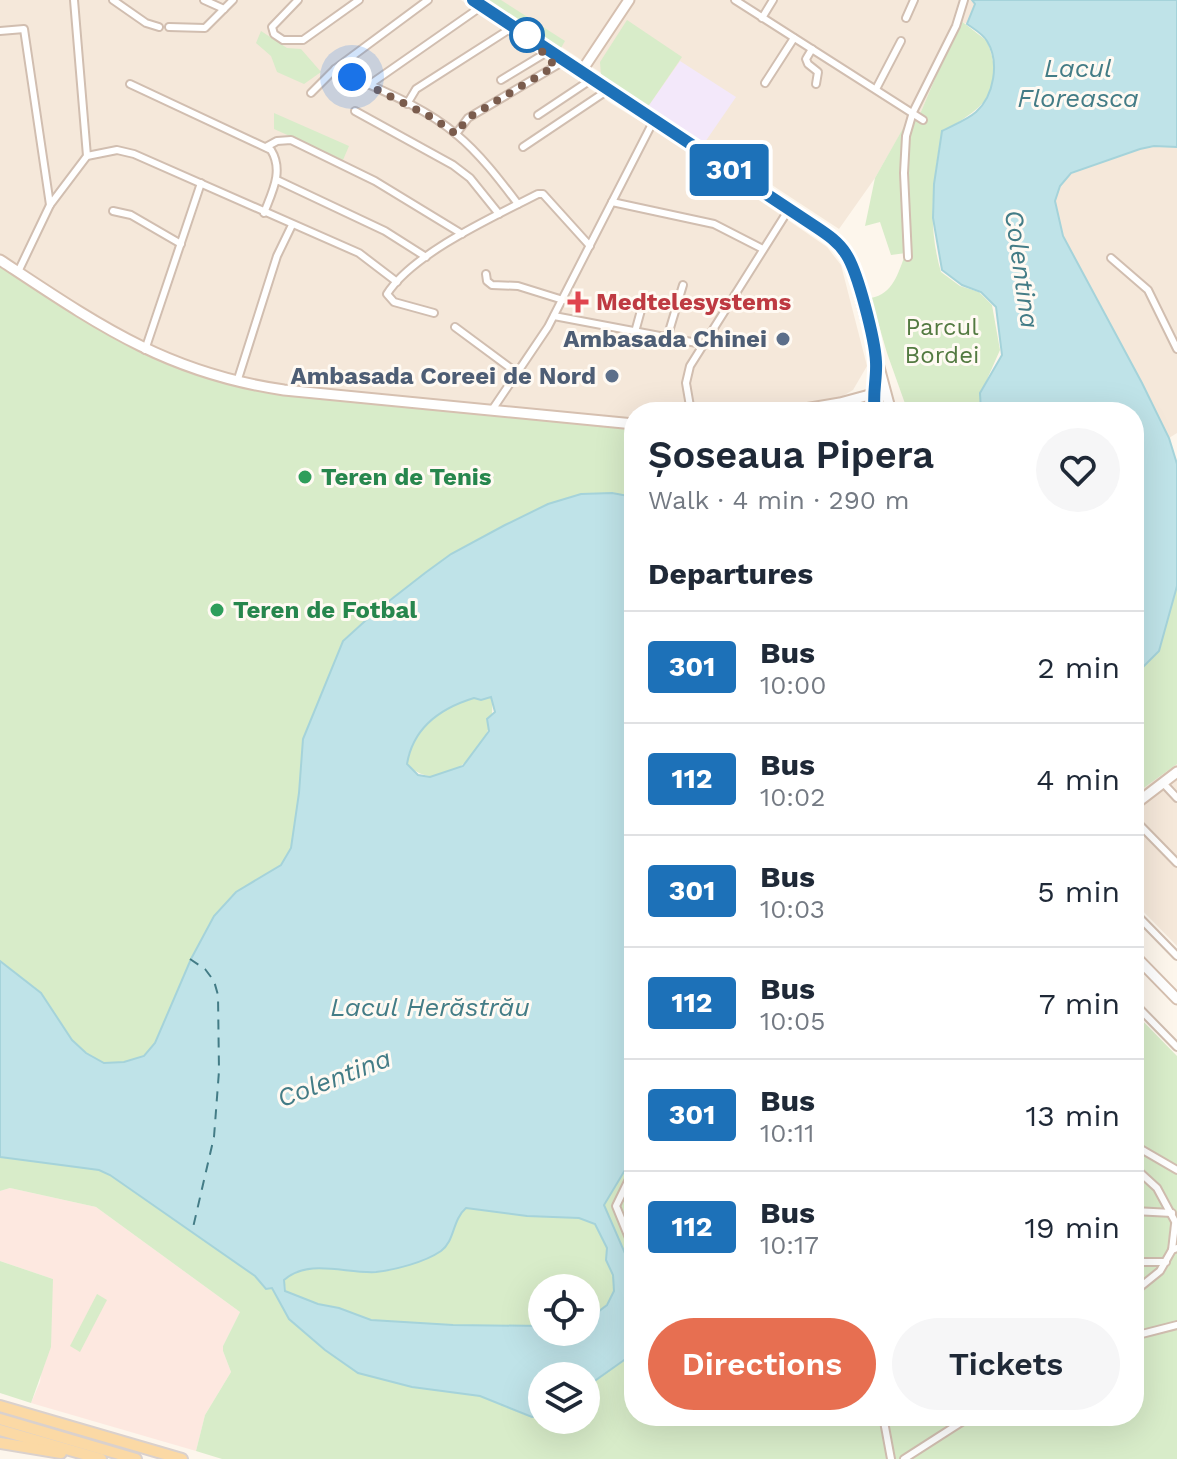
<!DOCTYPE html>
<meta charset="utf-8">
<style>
body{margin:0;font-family:"Work Sans",sans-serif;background:#f6f6f7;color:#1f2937;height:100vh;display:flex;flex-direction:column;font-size:30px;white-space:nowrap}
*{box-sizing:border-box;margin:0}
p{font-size:26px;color:#747a83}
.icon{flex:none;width:44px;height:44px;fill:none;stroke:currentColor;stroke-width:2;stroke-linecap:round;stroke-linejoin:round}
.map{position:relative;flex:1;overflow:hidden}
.panel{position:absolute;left:624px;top:402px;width:520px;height:1024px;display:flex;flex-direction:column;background:#fff;border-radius:32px;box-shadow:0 8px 32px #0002}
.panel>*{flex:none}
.badge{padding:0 16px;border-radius:6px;font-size:28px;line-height:52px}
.fabs{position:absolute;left:528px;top:1274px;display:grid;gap:16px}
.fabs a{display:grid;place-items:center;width:72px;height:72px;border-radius:50%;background:#fff;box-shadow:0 8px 32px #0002;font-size:40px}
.you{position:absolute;width:40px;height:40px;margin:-20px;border:6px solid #fff;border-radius:50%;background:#1a73e8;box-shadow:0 0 0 12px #1a73e833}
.map>.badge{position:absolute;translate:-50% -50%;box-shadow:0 0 0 4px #fff}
h2{padding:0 24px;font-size:30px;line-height:72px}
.round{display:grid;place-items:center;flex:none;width:84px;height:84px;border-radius:42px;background:#f6f6f7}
.overview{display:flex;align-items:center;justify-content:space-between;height:136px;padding:0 24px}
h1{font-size:38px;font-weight:600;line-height:60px}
.button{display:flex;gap:16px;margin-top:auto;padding:16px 24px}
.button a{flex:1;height:92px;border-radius:48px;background:#e76f51;color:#fff;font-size:32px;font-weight:600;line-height:92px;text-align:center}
.button a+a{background:#f6f6f7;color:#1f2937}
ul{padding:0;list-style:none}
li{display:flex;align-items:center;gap:24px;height:112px;padding:0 24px;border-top:2px solid #e0e1e3}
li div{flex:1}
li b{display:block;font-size:30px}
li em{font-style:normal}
li .badge{min-width:88px;font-weight:700;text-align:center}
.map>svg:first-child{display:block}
.residential{fill:#f5e8da}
.commercial{fill:#fde8e0}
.education{fill:#f3e8fa}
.green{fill:#d8ecc9}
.water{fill:#bfe3e8;stroke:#a5d3da;stroke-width:2;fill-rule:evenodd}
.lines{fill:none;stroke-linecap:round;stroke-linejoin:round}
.ferry{stroke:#437c86;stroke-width:2;stroke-dasharray:10 8;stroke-linecap:butt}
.street-casing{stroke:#d1beb0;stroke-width:10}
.secondary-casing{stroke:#d6c0b0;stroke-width:13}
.primary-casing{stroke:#dad1cd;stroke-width:14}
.street{stroke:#fff;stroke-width:6}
.secondary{stroke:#fff;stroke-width:9}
.primary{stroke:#fbd9a5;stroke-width:10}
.line-casing{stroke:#fff;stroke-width:18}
.line{stroke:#1d71b8;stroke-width:12}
.walk{stroke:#7a5c4d;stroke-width:8;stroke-dasharray:0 14.4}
.stop-dot{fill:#fff;stroke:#1d71b8;stroke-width:4}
.health-dot{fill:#e0444e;stroke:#fffaf3;stroke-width:3}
.service-dot{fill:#5c6f8a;stroke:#fffaf3;stroke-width:3}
.leisure-dot{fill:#2e9e5b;stroke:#fffaf3;stroke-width:3}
.labels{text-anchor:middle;stroke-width:6;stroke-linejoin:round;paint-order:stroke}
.health-label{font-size:24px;font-weight:bold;fill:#be3a42;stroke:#fffaf3;text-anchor:start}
.park-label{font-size:24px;fill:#537a41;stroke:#fffaf3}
.service-label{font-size:24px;font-weight:bold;fill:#4e5e75;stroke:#fffaf3;text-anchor:end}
.leisure-label{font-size:24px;font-weight:bold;fill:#27864d;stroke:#fffaf3;text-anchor:start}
.water-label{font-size:26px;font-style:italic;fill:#437c86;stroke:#fffaf3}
</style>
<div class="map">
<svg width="1177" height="1459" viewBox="0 0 1177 1459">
<rect width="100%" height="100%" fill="#fdf6ec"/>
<g class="residential">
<path d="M0,0h461l151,104 70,43 145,100 14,18 26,101 -14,24 -19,11v11h-200v17l-352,-35 -54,-12 -38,-12 -190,-107z"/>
<path d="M490,0h482l3,3 -8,21 -7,-3 -40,93 -10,3 -35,61 -36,51z"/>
<path d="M1166,145l11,2v286l-8,5 -106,-202 -8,-35 4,-15 12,-13 69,-24z"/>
<path d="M1177,764v182l-43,-44v-107z"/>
</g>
<path class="commercial" d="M10,1188l86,19 144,105 -17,34v5l8,21 -26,43 -9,36 -165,-48 9,-21 13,-103 -53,-18v-70z"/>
<path class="education" d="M680,61l56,36 -33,48 -56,-37z"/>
<g class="green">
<path d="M486,0h15l64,41 -4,7z"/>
<path d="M627,20l55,37 -35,51 -46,-32 -1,-14z"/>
<path d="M960,20l27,21c20,52 -4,67 -45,91 -9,47 -15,93 -1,140l19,14 19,6 13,13 8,45 -19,43v19h-73l-21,-59 -16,-55c23,-4 27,-26 35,-45l-15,2 -11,-33 -15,4 10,-48 35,-62 10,-2z"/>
<path d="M261,31l26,17 14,1 20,23 -17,12 -27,-12 -6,-16 -15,-13z"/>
<path d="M274,113l75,33 -6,14 -69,-31z"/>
<path d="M0,263l96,62 132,57 54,12 352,35v68l-22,-4 -161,61 -76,58 -32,29 -40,98 -4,54 -8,55 -10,17 -45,27 -22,24 -23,43 -36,84 -11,13 -20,6 -20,1 -18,-10 -14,-13 -31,-47 -41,-32z"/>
<path d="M1177,586v178l-43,31v-119l25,-25z"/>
<path d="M491,697c11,42 -47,106 -84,67 5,-30 32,-62 65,-65 7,-1 12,0 19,-2z"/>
<path d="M1134,1012l43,44v403h-955l-26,-8 9,-36 26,-43 -8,-21v-5l17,-34 -144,-105 -86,-19 -10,3v-34l100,13 10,5 145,101 11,13 6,-1 17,31 36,31 33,23 54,14 68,9 52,21 10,-1v4h44v-33l48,-34v63h500z"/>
<path d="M634,1130v139l-4,-4 -26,-60 25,-45 -1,-23z"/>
<path d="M465,1208l62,8 52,2 16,6 12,24 -1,12 7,15 1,16 -7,13 -8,7 -13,5v-28h-44v38l-89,-1 -82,-5 -32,-12 -21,-4 -32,-13 -2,-12c26,-20 62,-5 92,-7 19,-2 49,-10 65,-21 14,-10 12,-31 24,-43z"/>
<path d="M0,1261l53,18 -2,68 -20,56 -31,-10z"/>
<path d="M97,1294l10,6 -27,52 -10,-6z"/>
</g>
<g class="water">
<path d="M972,0h205v147l-23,-1 -14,3 -69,24 -11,13 -5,15 8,35 79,147 27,55 8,26v122l-18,65 -25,25v-264h-153l-1,-19 22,-38 -6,-48 -15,-15 -19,-7 -20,-15 -9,-52 1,-34 8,-53c11,-6 25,-11 34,-19 18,-16 24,-50 11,-71 -4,-7 -13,-12 -20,-17l8,-20z"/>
<path d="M612,493l22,4v633l-6,7v28l-24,40 26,60 4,4v84l-48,34v-11h-44v40l-10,1 -52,-21 -68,-9 -54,-14 -33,-23 -36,-31 -17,-31 -6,1 -11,-13 -145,-101 -11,-5 -99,-13v-196l41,32 31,47 14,13 18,10 20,-1 20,-6 11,-13 36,-84 23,-43 22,-24 45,-27 10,-17 8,-55 4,-54 40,-98 32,-29 50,-39 26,-19 54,-29 43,-21 33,-10zM474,698l7,2 10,-3 4,15 -8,7 2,12 -26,35 -33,11 -12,-2 -11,-11c6,-36 34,-56 67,-66zM466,1208l61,8 52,2 16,6 12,24 -1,12 7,15 1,16 -7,14 -8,6 -13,5v16h-44v-6l-89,-1 -82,-5 -32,-12 -21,-4 -33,-13 -1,-11c25,-22 62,-6 92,-8 19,-2 49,-10 65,-21 14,-10 11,-31 25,-43z"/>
</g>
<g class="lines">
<path class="ferry" d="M190,959l15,10 9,12 4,14 1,76 -5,66 -22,95"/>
<g class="street-casing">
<g id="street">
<path d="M74,0l13,156"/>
<path d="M113,0l33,23 13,4"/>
<path d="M204,0l20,9"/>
<path d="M298,0l-26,27 2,7 9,6h20l56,-40"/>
<path d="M735,0l188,120"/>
<path d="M762,18l11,-18"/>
<path d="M906,18l8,-18"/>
<path d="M169,27l36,1 28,-28"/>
<path d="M0,31l24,-2 26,176"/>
<path d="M812,49l-6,10 2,5 10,8 -2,12"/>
<path d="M335,69c40,19 87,36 121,65 24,20 43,45 62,70"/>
<path d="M501,80l48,-29"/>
<path d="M765,83l29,-45"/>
<path d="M130,84l141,66c13,21 1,42 -7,63"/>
<path d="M369,85l113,-79"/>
<path d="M876,89l25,-48"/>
<path d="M311,93l24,-24 93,-69"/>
<path d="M407,104l9,-15 97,-62"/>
<path d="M355,111l98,54 17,13 29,36"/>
<path d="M538,115l54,-36"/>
<path d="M456,134l12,-16 96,-57"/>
<path d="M266,147l11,-6 14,-1 84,41 87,53"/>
<path d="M523,147l85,-57"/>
<path d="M277,180l108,51 41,26"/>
<path d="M612,202l102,22 49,25"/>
<path d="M113,211l18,4 50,29"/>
<path d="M908,257l-4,-84 2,-37 7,-24 43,-86 8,-26"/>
<path d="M1111,258l37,32 29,59"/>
<path d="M18,272l32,-67 37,-49 30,-6 17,4 225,99 38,29"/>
<path d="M486,274l1,7 5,4 26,1 45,14"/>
<path d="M434,313l-40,-11 -7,-8c26,-41 108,-78 151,-100h5l47,52"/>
<path d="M554,316l148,28"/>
<path d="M455,327l62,46"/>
<path d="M635,332l8,-29"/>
<path d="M667,338l16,-53"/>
<path d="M145,350l56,-167"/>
<path d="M237,382l40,-126 15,-31"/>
<path d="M492,410l56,-83 106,-207"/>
<path d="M691,412l-5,-29 4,-17 99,-157"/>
<path d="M1163,783l14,15"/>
<path d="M1134,819l43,44"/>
<path d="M1134,912l43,44"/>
<path d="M1134,1003l43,44"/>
<path d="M1134,1145l43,25"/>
<path d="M1134,1167l23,21 20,37"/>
<path d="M634,1169l-18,37 18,44"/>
<path d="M1134,1211l38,2"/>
<path d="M1172,1250l3,-26"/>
<path d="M1134,1262h32"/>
<path d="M1134,1292l26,-21 12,-21 5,-2"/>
<path d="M1134,1336l43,-11"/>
<path d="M883,1416l8,43"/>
<path d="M904,1459l67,-43"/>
</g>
</g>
<g class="secondary-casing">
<g id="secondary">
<path d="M473,0l340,225 27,20 12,21 39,146"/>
<path d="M581,72l48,-72"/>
<path d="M0,260c97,64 166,113 284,130l350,34"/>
<path d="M825,407l19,5"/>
<path d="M787,412l53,-9 33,-9 11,1"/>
<path d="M875,412l-2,-18 3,-26"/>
<path d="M1134,805l43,-33"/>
<path d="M1134,955l43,44"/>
</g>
</g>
<g class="primary-casing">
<g id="primary">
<path d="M0,1406l182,53"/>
<path d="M0,1419l136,40"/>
<path d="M0,1430l101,29"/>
<path d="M0,1443l61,10"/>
</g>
</g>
<use href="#street" class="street"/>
<use href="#secondary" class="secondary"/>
<use href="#primary" class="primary"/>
</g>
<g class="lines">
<g class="line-casing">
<path id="line" d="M473,0l340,225c12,8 25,16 33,29 12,18 29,86 30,108 1,17 -4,33 -1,50"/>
</g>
<use href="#line" class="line"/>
<path class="walk" d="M352,77l81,41 23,16 12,-16 87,-52 -28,-31"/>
</g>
<circle class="stop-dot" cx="527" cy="35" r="16"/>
<path class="health-dot" d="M574 290h8v8h8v8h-8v8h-8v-8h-8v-8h8z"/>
<g class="service-dot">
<circle cx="783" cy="339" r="8"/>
<circle cx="612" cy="376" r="8"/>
</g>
<g class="leisure-dot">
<circle cx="305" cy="477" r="8"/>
<circle cx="217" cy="610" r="8"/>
</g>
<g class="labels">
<g class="health-label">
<text x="596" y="310">Medtelesystems</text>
</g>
<g class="park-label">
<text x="942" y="335">Parcul<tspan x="942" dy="28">Bordei</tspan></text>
</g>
<g class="service-label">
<text x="767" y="347">Ambasada Chinei</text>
<text x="596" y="384">Ambasada Coreei de Nord</text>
</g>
<g class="leisure-label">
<text x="321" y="485">Teren de Tenis</text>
<text x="233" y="618">Teren de Fotbal</text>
</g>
<g class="water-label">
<text x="1078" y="77">Lacul<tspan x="1078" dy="30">Floreasca</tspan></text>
<text transform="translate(1022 269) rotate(82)" y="9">Colentina</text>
<text x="430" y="1016">Lacul Herăstrău</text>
<text transform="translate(334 1078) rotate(-21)" y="9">Colentina</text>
</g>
</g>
</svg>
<div class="fabs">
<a><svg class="icon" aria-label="locate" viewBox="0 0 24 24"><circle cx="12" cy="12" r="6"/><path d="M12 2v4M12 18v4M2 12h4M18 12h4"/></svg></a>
<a><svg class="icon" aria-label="layers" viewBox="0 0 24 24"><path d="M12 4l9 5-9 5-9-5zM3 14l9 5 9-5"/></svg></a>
</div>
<div class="you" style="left:352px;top:77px"></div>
<b class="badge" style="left:729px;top:170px;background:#1d71b8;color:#fff">301</b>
<section class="panel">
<div class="overview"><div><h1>Șoseaua Pipera</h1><p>Walk · 4 min · 290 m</p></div><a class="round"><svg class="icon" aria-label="heart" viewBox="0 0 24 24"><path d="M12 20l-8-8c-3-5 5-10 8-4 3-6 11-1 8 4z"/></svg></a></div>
<h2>Departures</h2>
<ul>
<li><span class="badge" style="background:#1d71b8;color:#fff">301</span><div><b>Bus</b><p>10:00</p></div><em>2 min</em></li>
<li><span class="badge" style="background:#1d71b8;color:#fff">112</span><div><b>Bus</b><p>10:02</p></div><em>4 min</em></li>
<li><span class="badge" style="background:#1d71b8;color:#fff">301</span><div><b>Bus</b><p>10:03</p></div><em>5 min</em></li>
<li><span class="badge" style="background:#1d71b8;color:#fff">112</span><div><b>Bus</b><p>10:05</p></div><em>7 min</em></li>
<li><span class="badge" style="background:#1d71b8;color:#fff">301</span><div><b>Bus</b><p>10:11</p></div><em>13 min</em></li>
<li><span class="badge" style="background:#1d71b8;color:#fff">112</span><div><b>Bus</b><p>10:17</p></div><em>19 min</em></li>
</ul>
<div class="button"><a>Directions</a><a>Tickets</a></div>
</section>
</div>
